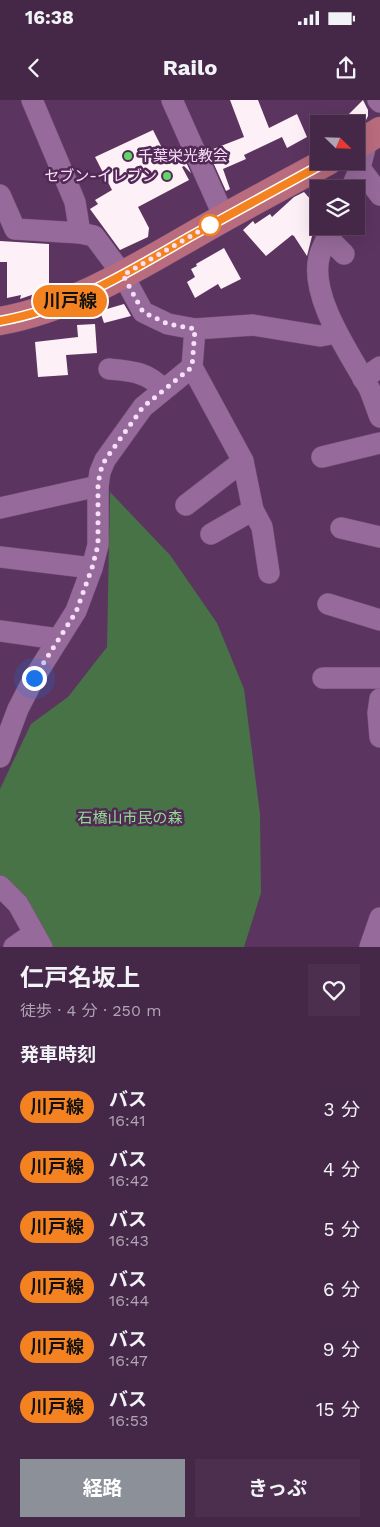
<!DOCTYPE html>
<html lang="ja">
<meta charset="utf-8">
<style>
body{margin:0;font-family:"Work Sans","Noto Sans JP",sans-serif;background:#4c2f4f;color:#f1f3f6;height:100vh;display:flex;flex-direction:column;font-size:19px;white-space:nowrap}
*{box-sizing:border-box;margin:0}
p{font-size:16px;color:#b0a5b4}
.icon{flex:none;width:28px;height:28px;fill:none;stroke:currentColor;stroke-width:2;stroke-linecap:round;stroke-linejoin:round}
.map{position:relative;height:847px;overflow:hidden}
.panel{display:flex;flex-direction:column;background:#452748;flex:1}
.panel>*{flex:none}
.badge{padding:0 10px;border-radius:16px;font-size:18px;line-height:32px}
.needle{width:32px;rotate:113deg}
.buttons{position:absolute;left:310px;top:15px;display:grid;gap:10px}
.buttons a{display:grid;place-items:center;width:55px;height:55px;border-radius:0px;background:#452748;box-shadow:0 5px 20px #0002,0 0 0 1px #5d4460;font-size:25px}
.you{position:absolute;width:25px;height:25px;margin:-12px;border:4px solid #fff;border-radius:50%;background:#1a73e8;box-shadow:0 0 0 8px #1a73e833}
.map>.badge{position:absolute;translate:-50% -50%;box-shadow:0 0 0 2px #fff}
h2{padding:0 20px;font-size:19px;line-height:45px}
.round{display:grid;place-items:center;flex:none;width:52px;height:52px;border-radius:0px;background:#4c2f4f}
.overview{display:flex;align-items:center;justify-content:space-between;height:85px;padding:0 20px}
h1{font-size:24px;font-weight:700;line-height:38px}
.cta{display:flex;gap:10px;margin-top:auto;padding:10px 20px}
.cta a{flex:1;height:58px;border-radius:0px;background:#8c9099;color:#fff;font-size:20px;font-weight:700;line-height:58px;text-align:center}
.cta a+a{background:#4c2f4f;color:#f1f3f6}
ul{padding:0;list-style:none}
li{display:flex;align-items:center;gap:15px;height:60px;padding:0 20px}
li div{flex:1}
li b{display:block;font-size:19px}
li em{font-style:normal}
li .badge{min-width:55px;font-weight:700;text-align:center}
.status{display:flex;justify-content:space-between;align-items:center;height:35px;padding:0 25px;background:#452748;direction:ltr}
.status svg{height:14px;fill:currentColor}
header{display:flex;justify-content:space-between;align-items:center;height:65px;padding:0 20px;background:#452748;font-size:22px;font-weight:700}
.map>svg:first-child{display:block}
.green{fill:#477347}
.building{fill:#fdf0f7}
.lines{fill:none;stroke-linecap:round;stroke-linejoin:round}
.minor-casing{stroke:#77547a;stroke-width:22}
.major-casing{stroke:#77547a;stroke-width:29}
.minor{stroke:#966a9a;stroke-width:21}
.major{stroke:#b96c7d;stroke-width:28}
.line-casing{stroke:#fff;stroke-width:11}
.line{stroke:#f58220;stroke-width:8}
.walk{stroke:#f8dff9;stroke-width:5;stroke-dasharray:0 9}
.poi-dot{fill:#64d468;stroke:#512954;stroke-width:2}
.stop-dot{fill:#fff;stroke:#f58220;stroke-width:2.5}
.labels{text-anchor:middle;stroke-width:5;stroke-linejoin:round;paint-order:stroke}
.poi-label{font-size:15px;fill:#f8dff9;stroke:#512954;text-anchor:start}
.park-label{font-size:15px;fill:#8fdd8e;stroke:#512954}
</style>
<div class="status"><b>16:38</b><svg viewBox="0 0 49 12"><path d="M0 12V9h3v3zM5 12V6h3v6zM10 12V3h3v9zM15 12V0h3v12zM26 1h20v11H26zM47 4h2v5h-2z"/></svg></div>
<header><svg class="icon" aria-label="back" viewBox="0 0 24 24"><path d="M15 5l-7 7 7 7"/></svg>Railo<svg class="icon" aria-label="share" viewBox="0 0 24 24"><path d="M12 15V3M7 8l5-5 5 5M5 13v7h14v-7"/></svg></header>
<div class="map">
<svg width="380" height="847" viewBox="0 0 380 847">
<rect width="100%" height="100%" fill="#5c3460"/>
<path class="green" d="M110,392l60,63 47,68 27,66 16,125 1,79 -17,54h-197l-29,-51 -18,-21v-86l31,-65 37,-27 39,-50z"/>
<g class="building">
<path d="M230,0h28l11,28 28,-14 10,23 -20,11 -5,-11 -38,18 2,4 -23,10 7,20 -4,2 -18,-40 36,-14z"/>
<path d="M363,0l5,10v6l-3,6 -3,2h-23z"/>
<path d="M153,30l15,30 14,-7 9,20 -7,-7 -2,1 7,13 -51,27 11,21 -1,9 -28,13 -30,-41 8,-5 -3,-4 17,-10 -17,-33z"/>
<path d="M304,92l15,17v10l-4,4 3,5 -5,4 -6,24 -13,-20 -2,-1 -26,21 -23,-26 10,-9 2,3 15,-10 2,3 22,-20z"/>
<path d="M0,141l49,3v42l-8,1 -1,5 -20,7 1,-4 -14,3v-36h-7z"/>
<path d="M224,148l17,31 -20,10 -3,-5 -23,14 -8,-16 8,-5 -4,-8 6,-3 -1,-2z"/>
<path d="M124,204l7,12 -27,7 -4,-12z"/>
<path d="M95,224l2,29 -31,2 2,20 -30,2 -3,-35 43,-5 -1,-12z"/>
</g>
<g class="lines">
<g class="minor-casing">
<g id="minor">
<path d="M32,0l43,102 5,31"/>
<path d="M172,0l52,117"/>
<path d="M378,0l2,2"/>
<path d="M360,68l20,27"/>
<path d="M351,89l9,-21 7,-28"/>
<path d="M0,95l15,34 65,4 14,3 29,39 20,37 25,12 27,5 58,-4 67,11 17,-3"/>
<path d="M333,126c-4,9 -10,19 -13,28 -13,40 30,100 49,134 4,9 7,19 11,29"/>
<path d="M328,138l16,16"/>
<path d="M195,229l-3,38 51,94 10,49 9,17 7,46"/>
<path d="M109,269c23,2 38,3 54,20"/>
<path d="M363,279l17,-12"/>
<path d="M322,357l58,-14"/>
<path d="M186,405l57,-44"/>
<path d="M0,408l98,-22"/>
<path d="M341,428l39,9"/>
<path d="M211,434l42,-24"/>
<path d="M0,457l92,11"/>
<path d="M328,504l52,16"/>
<path d="M0,531l58,8"/>
<path d="M323,578h57"/>
<path d="M380,599l-2,14 2,24"/>
<path d="M0,657l18,-48 16,-31 42,-67 16,-43 6,-23v-59l2,-14 5,-12 38,-53 49,-40"/>
<path d="M0,786l18,18 24,43"/>
<path d="M14,847l20,-14"/>
<path d="M370,847l10,-29"/>
</g>
</g>
<g class="major-casing">
<g id="major">
<path d="M356,46l24,-15"/>
<path d="M0,221c72,-13 134,-52 197,-88 43,-25 87,-48 131,-72"/>
</g>
</g>
<use href="#minor" class="minor"/>
<use href="#major" class="major"/>
</g>
<g class="lines">
<g class="line-casing">
<path id="line" d="M0,221c70,-12 130,-50 191,-85 45,-25 91,-50 137,-75"/>
</g>
<use href="#line" class="line"/>
<path class="walk" d="M34,578l42,-66 16,-44 6,-23v-59l2,-14 5,-12 38,-53 49,-40 3,-38 -27,-5 -25,-12 -20,-37 87,-50"/>
</g>
<g class="poi-dot">
<circle cx="128" cy="56" r="5"/>
<circle cx="167" cy="76" r="5"/>
</g>
<circle class="stop-dot" cx="210" cy="125" r="10"/>
<g class="labels">
<g class="poi-label">
<text x="138" y="61">千葉栄光教会</text>
<text x="157" y="81" text-anchor="end">セブン-イレブン</text>
</g>
<g class="park-label">
<text x="130" y="723">石橋山市民の森</text>
</g>
</g>
</svg>
<div class="buttons">
<a><svg class="needle" viewBox="-14 -14 28 28"><path d="M0-13l5 13h-10z" fill="#e53935"/><path d="M0 13l5-13h-10z" fill="#b0a5b4"/></svg></a>
<a><svg class="icon" aria-label="layers" viewBox="0 0 24 24"><path d="M12 4l9 5-9 5-9-5zM3 14l9 5 9-5"/></svg></a>
</div>
<div class="you" style="left:34px;top:578px"></div>
<b class="badge" style="left:70px;top:201px;background:#f58220;color:#111">川戸線</b>
</div>
<section class="panel">
<div class="overview"><div><h1>仁戸名坂上</h1><p>徒歩 · 4 分 · 250 m</p></div><a class="round"><svg class="icon" aria-label="heart" viewBox="0 0 24 24"><path d="M12 20l-8-8c-3-5 5-10 8-4 3-6 11-1 8 4z"/></svg></a></div>
<h2>発車時刻</h2>
<ul>
<li><span class="badge" style="background:#f58220;color:#111">川戸線</span><div><b>バス</b><p>16:41</p></div><em>3 分</em></li>
<li><span class="badge" style="background:#f58220;color:#111">川戸線</span><div><b>バス</b><p>16:42</p></div><em>4 分</em></li>
<li><span class="badge" style="background:#f58220;color:#111">川戸線</span><div><b>バス</b><p>16:43</p></div><em>5 分</em></li>
<li><span class="badge" style="background:#f58220;color:#111">川戸線</span><div><b>バス</b><p>16:44</p></div><em>6 分</em></li>
<li><span class="badge" style="background:#f58220;color:#111">川戸線</span><div><b>バス</b><p>16:47</p></div><em>9 分</em></li>
<li><span class="badge" style="background:#f58220;color:#111">川戸線</span><div><b>バス</b><p>16:53</p></div><em>15 分</em></li>
</ul>
<div class="cta"><a>経路</a><a>きっぷ</a></div>
</section>
